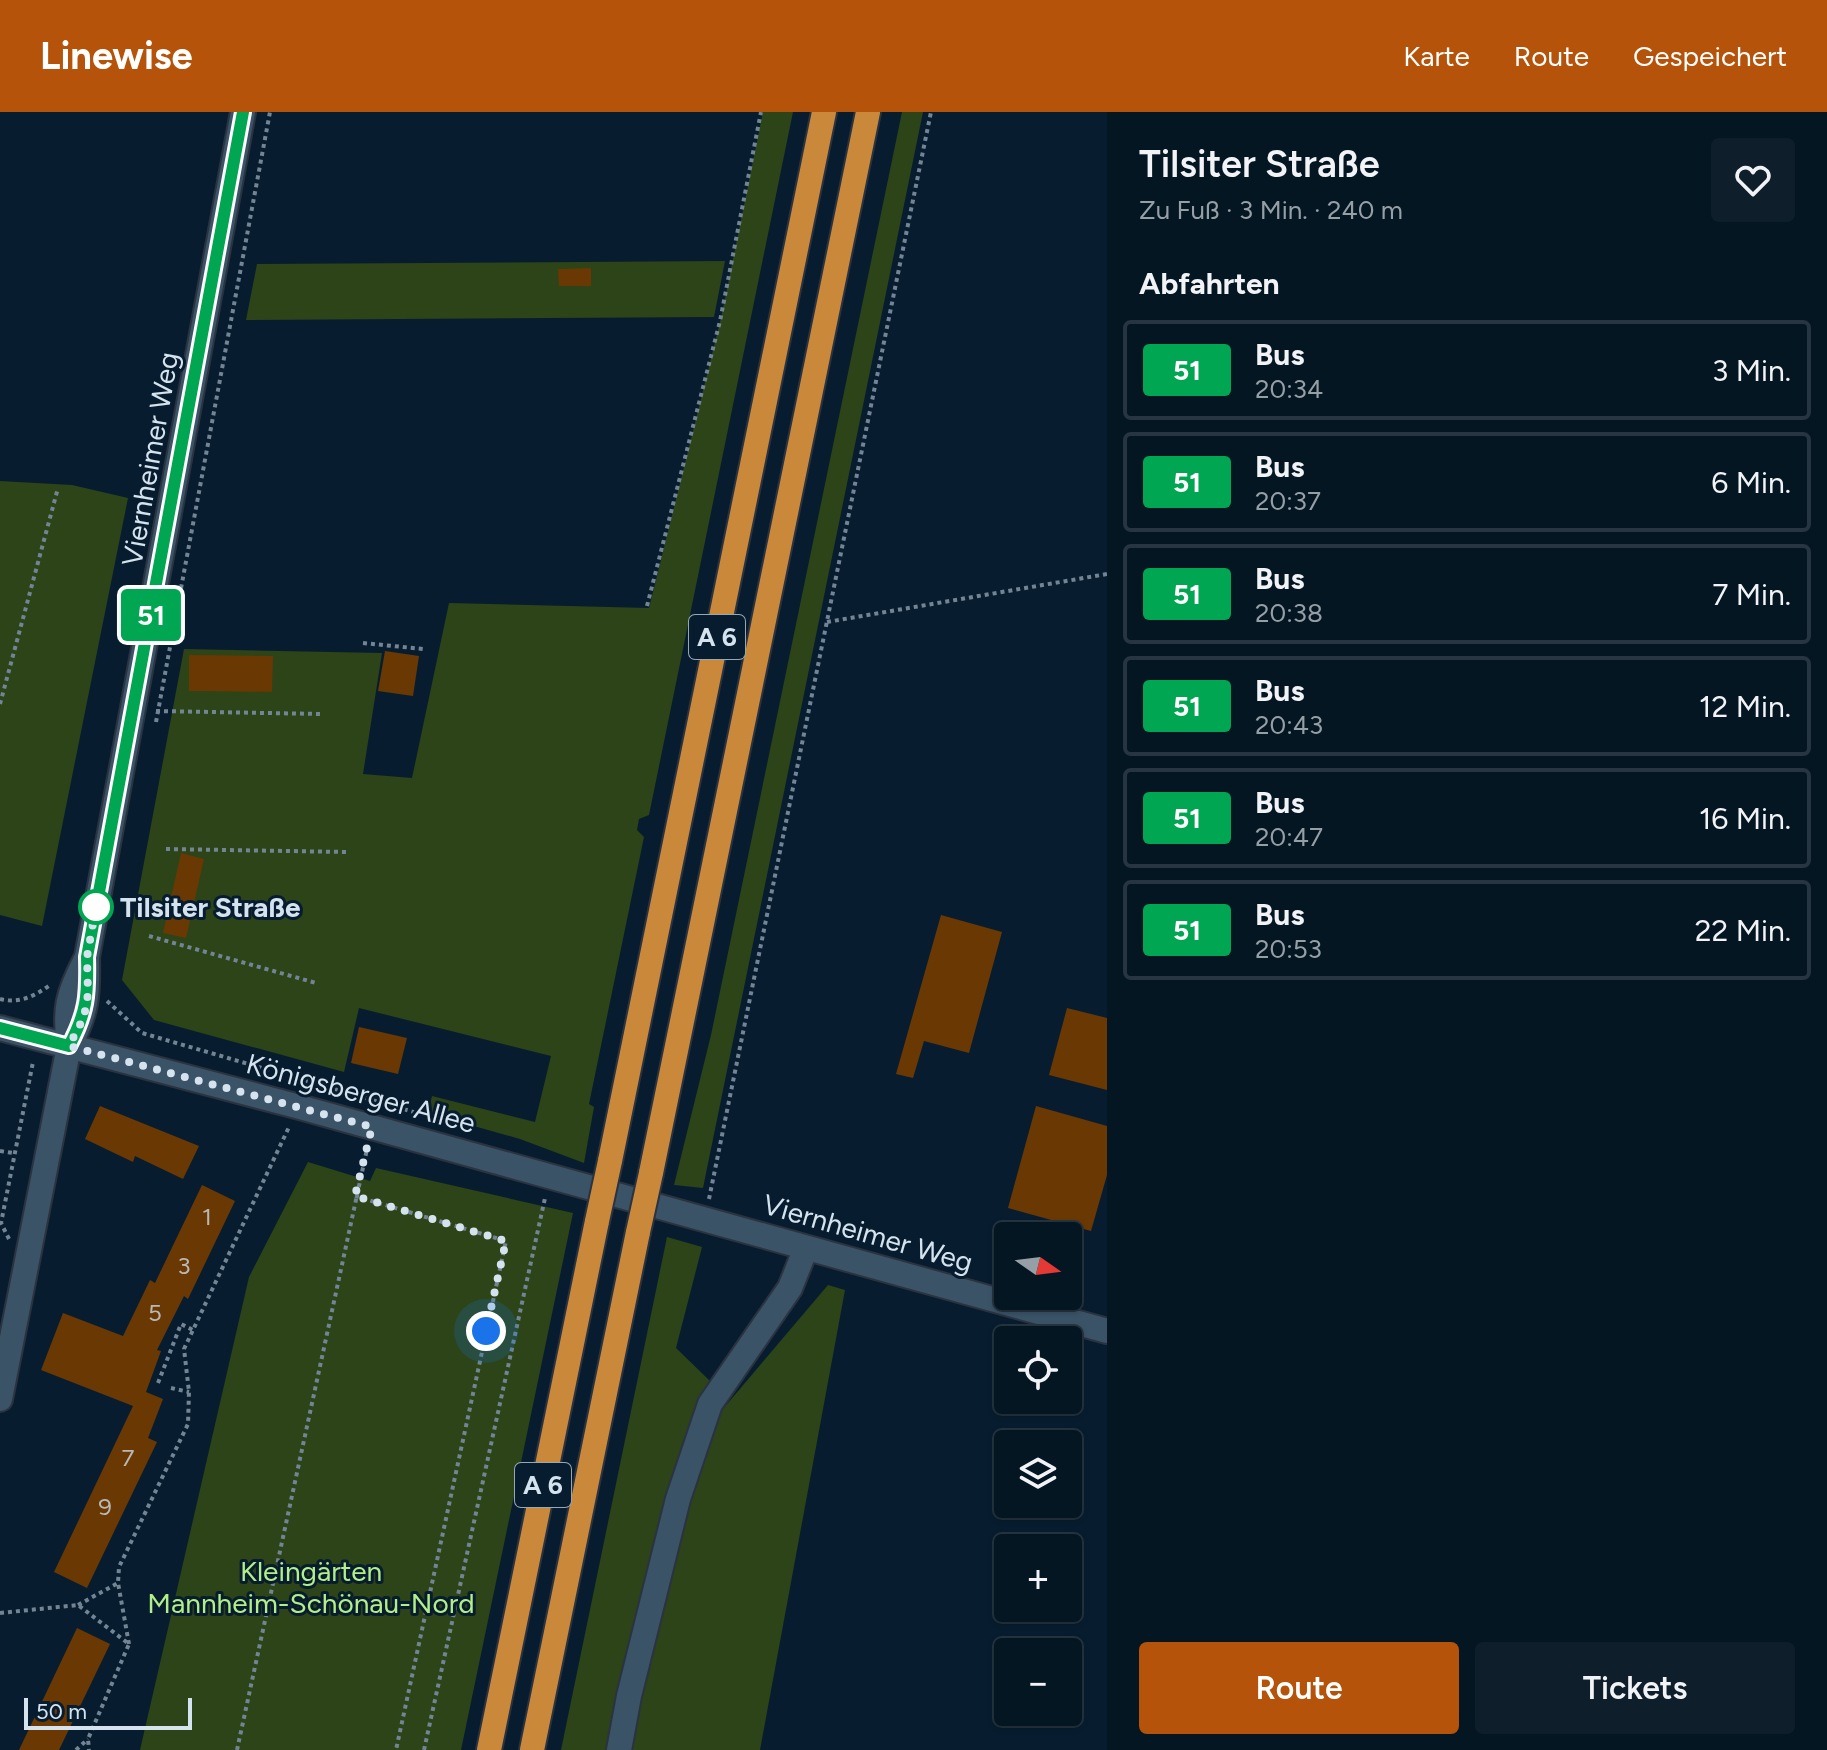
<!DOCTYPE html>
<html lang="de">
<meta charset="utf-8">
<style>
body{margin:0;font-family:Figtree,sans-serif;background:#0e1f2b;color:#f1f3f6;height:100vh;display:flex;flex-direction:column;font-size:30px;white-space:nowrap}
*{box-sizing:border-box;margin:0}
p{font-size:26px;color:#979fa6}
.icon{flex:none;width:44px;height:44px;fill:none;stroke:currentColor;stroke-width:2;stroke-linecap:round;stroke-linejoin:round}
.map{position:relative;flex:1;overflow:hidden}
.side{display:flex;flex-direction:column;background:#051623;width:720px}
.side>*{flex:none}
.badge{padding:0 16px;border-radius:6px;font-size:28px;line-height:52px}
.needle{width:52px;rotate:104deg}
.controls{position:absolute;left:994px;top:1110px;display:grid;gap:16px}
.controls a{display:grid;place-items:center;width:88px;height:88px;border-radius:8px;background:#051623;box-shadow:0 2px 6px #0004,0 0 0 2px #263541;font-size:40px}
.scale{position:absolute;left:24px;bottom:20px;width:168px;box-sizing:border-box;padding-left:8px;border:4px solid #d5e3ef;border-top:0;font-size:22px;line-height:28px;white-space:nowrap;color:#d5e3ef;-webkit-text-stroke:6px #071d2f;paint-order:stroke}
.you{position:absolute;width:40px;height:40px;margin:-20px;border:6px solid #fff;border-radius:50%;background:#1a73e8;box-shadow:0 0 0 12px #1a73e833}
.map>.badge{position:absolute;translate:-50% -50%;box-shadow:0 0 0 4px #fff}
h2{padding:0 32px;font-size:30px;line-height:72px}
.round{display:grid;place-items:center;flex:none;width:84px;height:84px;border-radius:8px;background:#0e1f2b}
.headline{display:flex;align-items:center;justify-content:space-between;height:136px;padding:0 32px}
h1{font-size:38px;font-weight:600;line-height:60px}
.button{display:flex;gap:16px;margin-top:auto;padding:16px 32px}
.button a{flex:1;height:92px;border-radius:8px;background:#b45309;color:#fff;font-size:32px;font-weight:600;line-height:92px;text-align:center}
.button a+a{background:#0e1f2b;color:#f1f3f6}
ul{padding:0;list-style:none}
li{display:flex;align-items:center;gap:24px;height:100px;margin:0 16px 12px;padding:0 16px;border:4px solid #263541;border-radius:8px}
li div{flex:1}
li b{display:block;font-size:30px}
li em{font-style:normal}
li .badge{min-width:88px;font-weight:700;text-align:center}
header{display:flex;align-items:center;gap:48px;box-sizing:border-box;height:112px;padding:0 40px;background:#b45309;color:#fff}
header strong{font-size:38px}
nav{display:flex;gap:44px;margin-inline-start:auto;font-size:28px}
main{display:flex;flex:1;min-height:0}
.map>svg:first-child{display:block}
.green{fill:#2c4418}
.building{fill:#6a3803}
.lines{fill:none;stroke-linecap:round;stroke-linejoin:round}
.minor-casing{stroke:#2b3341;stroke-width:28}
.highway-casing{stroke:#2b3341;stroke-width:28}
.path{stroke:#738594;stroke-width:4;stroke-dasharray:4 4;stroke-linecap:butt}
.minor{stroke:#3b5367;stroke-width:24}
.highway{stroke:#ca883b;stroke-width:24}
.highway-bridge-casing{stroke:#2b3341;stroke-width:28;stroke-linecap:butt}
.highway-bridge{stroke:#ca883b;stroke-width:24}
.line-casing{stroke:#fff;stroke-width:18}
.line{stroke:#00a651;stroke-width:12}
.walk{stroke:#d5e3ef;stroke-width:8;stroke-dasharray:0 14.4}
.stop-dot{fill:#fff;stroke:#00a651;stroke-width:4}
.labels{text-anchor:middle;stroke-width:6;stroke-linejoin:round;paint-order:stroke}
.number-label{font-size:24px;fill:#bab8b4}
.shield{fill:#071d2f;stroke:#97a8b5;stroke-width:2}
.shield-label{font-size:26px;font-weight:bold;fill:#d5e3ef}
.street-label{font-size:28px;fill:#d5e3ef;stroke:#071d2f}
.stop-label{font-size:28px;font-weight:bold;fill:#d5e3ef;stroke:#071d2f;text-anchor:start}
.park-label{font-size:28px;fill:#b3ee87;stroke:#071d2f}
</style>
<header>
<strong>Linewise</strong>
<nav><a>Karte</a><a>Route</a><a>Gespeichert</a></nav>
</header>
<main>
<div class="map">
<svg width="1107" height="1638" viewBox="0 0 1107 1638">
<rect width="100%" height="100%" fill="#071d2f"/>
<g class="green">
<path d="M763,0h30l-144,703 -10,4 -2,11 7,7 -55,267 5,3 -10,56 -64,-24 -92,-26 4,-17 103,26 16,-66 -192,-48 -15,64 -190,-52 -32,-40 62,-331 198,4 -19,121 49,4 37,-175 200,5 72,-290z"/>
<path d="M902,0h21l-220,1076 -29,-3 37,-150z"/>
<path d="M725,149l-11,56 -468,3 11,-56z"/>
<path d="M0,369l72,4 56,13 -86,428 -42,-11z"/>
<path d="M308,1050l62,19 6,-13 197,45 -112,537h-321l109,-473z"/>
<path d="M667,1125l35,10 -26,101 34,33 -38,116 -59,253h-52z"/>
<path d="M828,1173l17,5 -85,460h-132l60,-248 34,-92z"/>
</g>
<g class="building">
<path d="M591,156v18h-32l-1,-17z"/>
<path d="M385,539l34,5 -6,40 -35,-5z"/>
<path d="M189,543l84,1 -1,36 -83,-1z"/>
<path d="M181,741l23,6 -18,79 -23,-5z"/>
<path d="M941,803l61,17 -33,121 -45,-12 -11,37 -17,-4z"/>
<path d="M1067,896l40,10v72l-58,-15z"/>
<path d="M359,915l48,11 -9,36 -47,-11z"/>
<path d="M100,994l99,40 -16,33 -48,-23 -2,6 -48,-23z"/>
<path d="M1036,994l71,20v49l-16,56 -83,-23z"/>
<path d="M202,1073l33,16 -47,98 -4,-3 -27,54 4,1 -15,41 17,7 -15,39 9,4 -70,146 -33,-16 79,-166 -92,-36 22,-57 60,23 27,-56 5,3z"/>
<path d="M77,1516l33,16 -51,106h-40z"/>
</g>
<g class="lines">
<g class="minor-casing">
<g id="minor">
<path d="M0,916l296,78 811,225"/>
<path d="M69,934c-5,-37 -1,-52 16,-85"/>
<path d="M0,1287l69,-353c18,-34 19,-51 18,-89l156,-845"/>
<path d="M619,1638l10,-54 49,-197 32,-95 80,-116 16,-40"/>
</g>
</g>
<g class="highway-casing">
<g id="highway">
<path d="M610,1049l214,-1049"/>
<path d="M651,1061l217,-1061"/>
<path d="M489,1638l108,-529"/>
<path d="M532,1638l106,-518"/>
</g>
</g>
<g class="path">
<path d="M647,494l73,-285 41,-209"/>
<path d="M827,510l280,-48"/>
<path d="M363,531l60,6"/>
<path d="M0,592l58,-216"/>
<path d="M156,599l165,3"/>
<path d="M156,610l114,-610"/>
<path d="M166,737l181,3"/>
<path d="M149,824l167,47"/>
<path d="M0,887c19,5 35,-3 50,-14"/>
<path d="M107,889l35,32 323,94"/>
<path d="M0,1039l13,2"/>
<path d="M355,1084l151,45 -110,509"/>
<path d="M709,1087l222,-1087"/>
<path d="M9,1127l-8,-16 32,-161"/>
<path d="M158,1271l23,-59 12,6"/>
<path d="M171,1276l18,4"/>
<path d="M78,1493l40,-22"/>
<path d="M0,1501l78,-8 51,39 -41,95 1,11"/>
<path d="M129,1532l-11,-61 1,-16 69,-143 1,-32 -5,-43 105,-222"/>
<path d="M76,1638l12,-11"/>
<path d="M237,1638l130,-601"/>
<path d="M424,1638l121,-552"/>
</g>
<use href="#minor" class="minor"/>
<use href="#highway" class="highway"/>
<g class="highway-bridge-casing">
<g id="highway-bridge">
<path d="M597,1109l13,-60"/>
<path d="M638,1120l13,-59"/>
</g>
</g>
<use href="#highway-bridge" class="highway-bridge"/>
</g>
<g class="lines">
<g class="line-casing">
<path id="line" d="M0,916l69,18c18,-34 19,-51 18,-89l156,-845"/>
</g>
<use href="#line" class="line"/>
<path class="walk" d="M96,795l2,-12 -11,62 1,37 -4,23 -15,29 303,81 -17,69 151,45 -20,90"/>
</g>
<circle class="stop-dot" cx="96" cy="795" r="16"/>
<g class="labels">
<g class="number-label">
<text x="207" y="1113">1</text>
<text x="184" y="1162">3</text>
<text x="155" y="1209">5</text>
<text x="128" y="1354">7</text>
<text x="105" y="1403">9</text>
</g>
<g class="shield">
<rect x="689" y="503" width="56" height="44" rx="6"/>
<rect x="515" y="1351" width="56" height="44" rx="6"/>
</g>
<g class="shield-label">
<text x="717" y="534">A 6</text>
<text x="543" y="1382">A 6</text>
</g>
<g class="street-label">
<text transform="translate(150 347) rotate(-80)" y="10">Viernheimer Weg</text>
<text transform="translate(361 981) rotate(15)" y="10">Königsberger Allee</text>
<text transform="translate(868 1121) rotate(16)" y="10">Viernheimer Weg</text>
</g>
<g class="stop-label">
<text x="120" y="805">Tilsiter Straße</text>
</g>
<g class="park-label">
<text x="311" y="1469">Kleingärten<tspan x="311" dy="32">Mannheim-Schönau-Nord</tspan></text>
</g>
</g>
</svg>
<div class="controls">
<a><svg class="needle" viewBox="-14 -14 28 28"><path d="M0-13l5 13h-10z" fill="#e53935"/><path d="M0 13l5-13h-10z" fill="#979fa6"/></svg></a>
<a><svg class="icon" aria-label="locate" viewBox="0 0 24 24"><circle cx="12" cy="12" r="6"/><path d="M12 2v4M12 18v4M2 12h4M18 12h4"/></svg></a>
<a><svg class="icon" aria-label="layers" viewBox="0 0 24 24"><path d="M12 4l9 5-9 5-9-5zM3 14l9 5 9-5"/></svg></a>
<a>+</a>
<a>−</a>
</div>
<div class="scale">50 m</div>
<div class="you" style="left:486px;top:1219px"></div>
<b class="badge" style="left:151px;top:503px;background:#00a651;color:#fff">51</b>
</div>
<section class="side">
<div class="headline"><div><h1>Tilsiter Straße</h1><p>Zu Fuß · 3 Min. · 240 m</p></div><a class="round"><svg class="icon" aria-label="heart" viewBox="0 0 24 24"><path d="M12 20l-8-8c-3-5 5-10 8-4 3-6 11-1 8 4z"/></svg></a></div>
<h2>Abfahrten</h2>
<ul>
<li><span class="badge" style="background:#00a651;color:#fff">51</span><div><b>Bus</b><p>20:34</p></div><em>3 Min.</em></li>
<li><span class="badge" style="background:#00a651;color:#fff">51</span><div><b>Bus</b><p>20:37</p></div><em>6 Min.</em></li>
<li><span class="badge" style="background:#00a651;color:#fff">51</span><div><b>Bus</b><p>20:38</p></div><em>7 Min.</em></li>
<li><span class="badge" style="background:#00a651;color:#fff">51</span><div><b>Bus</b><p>20:43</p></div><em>12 Min.</em></li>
<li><span class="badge" style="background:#00a651;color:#fff">51</span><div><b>Bus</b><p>20:47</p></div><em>16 Min.</em></li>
<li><span class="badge" style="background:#00a651;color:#fff">51</span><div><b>Bus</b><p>20:53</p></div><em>22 Min.</em></li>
</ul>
<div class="button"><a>Route</a><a>Tickets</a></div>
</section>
</main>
